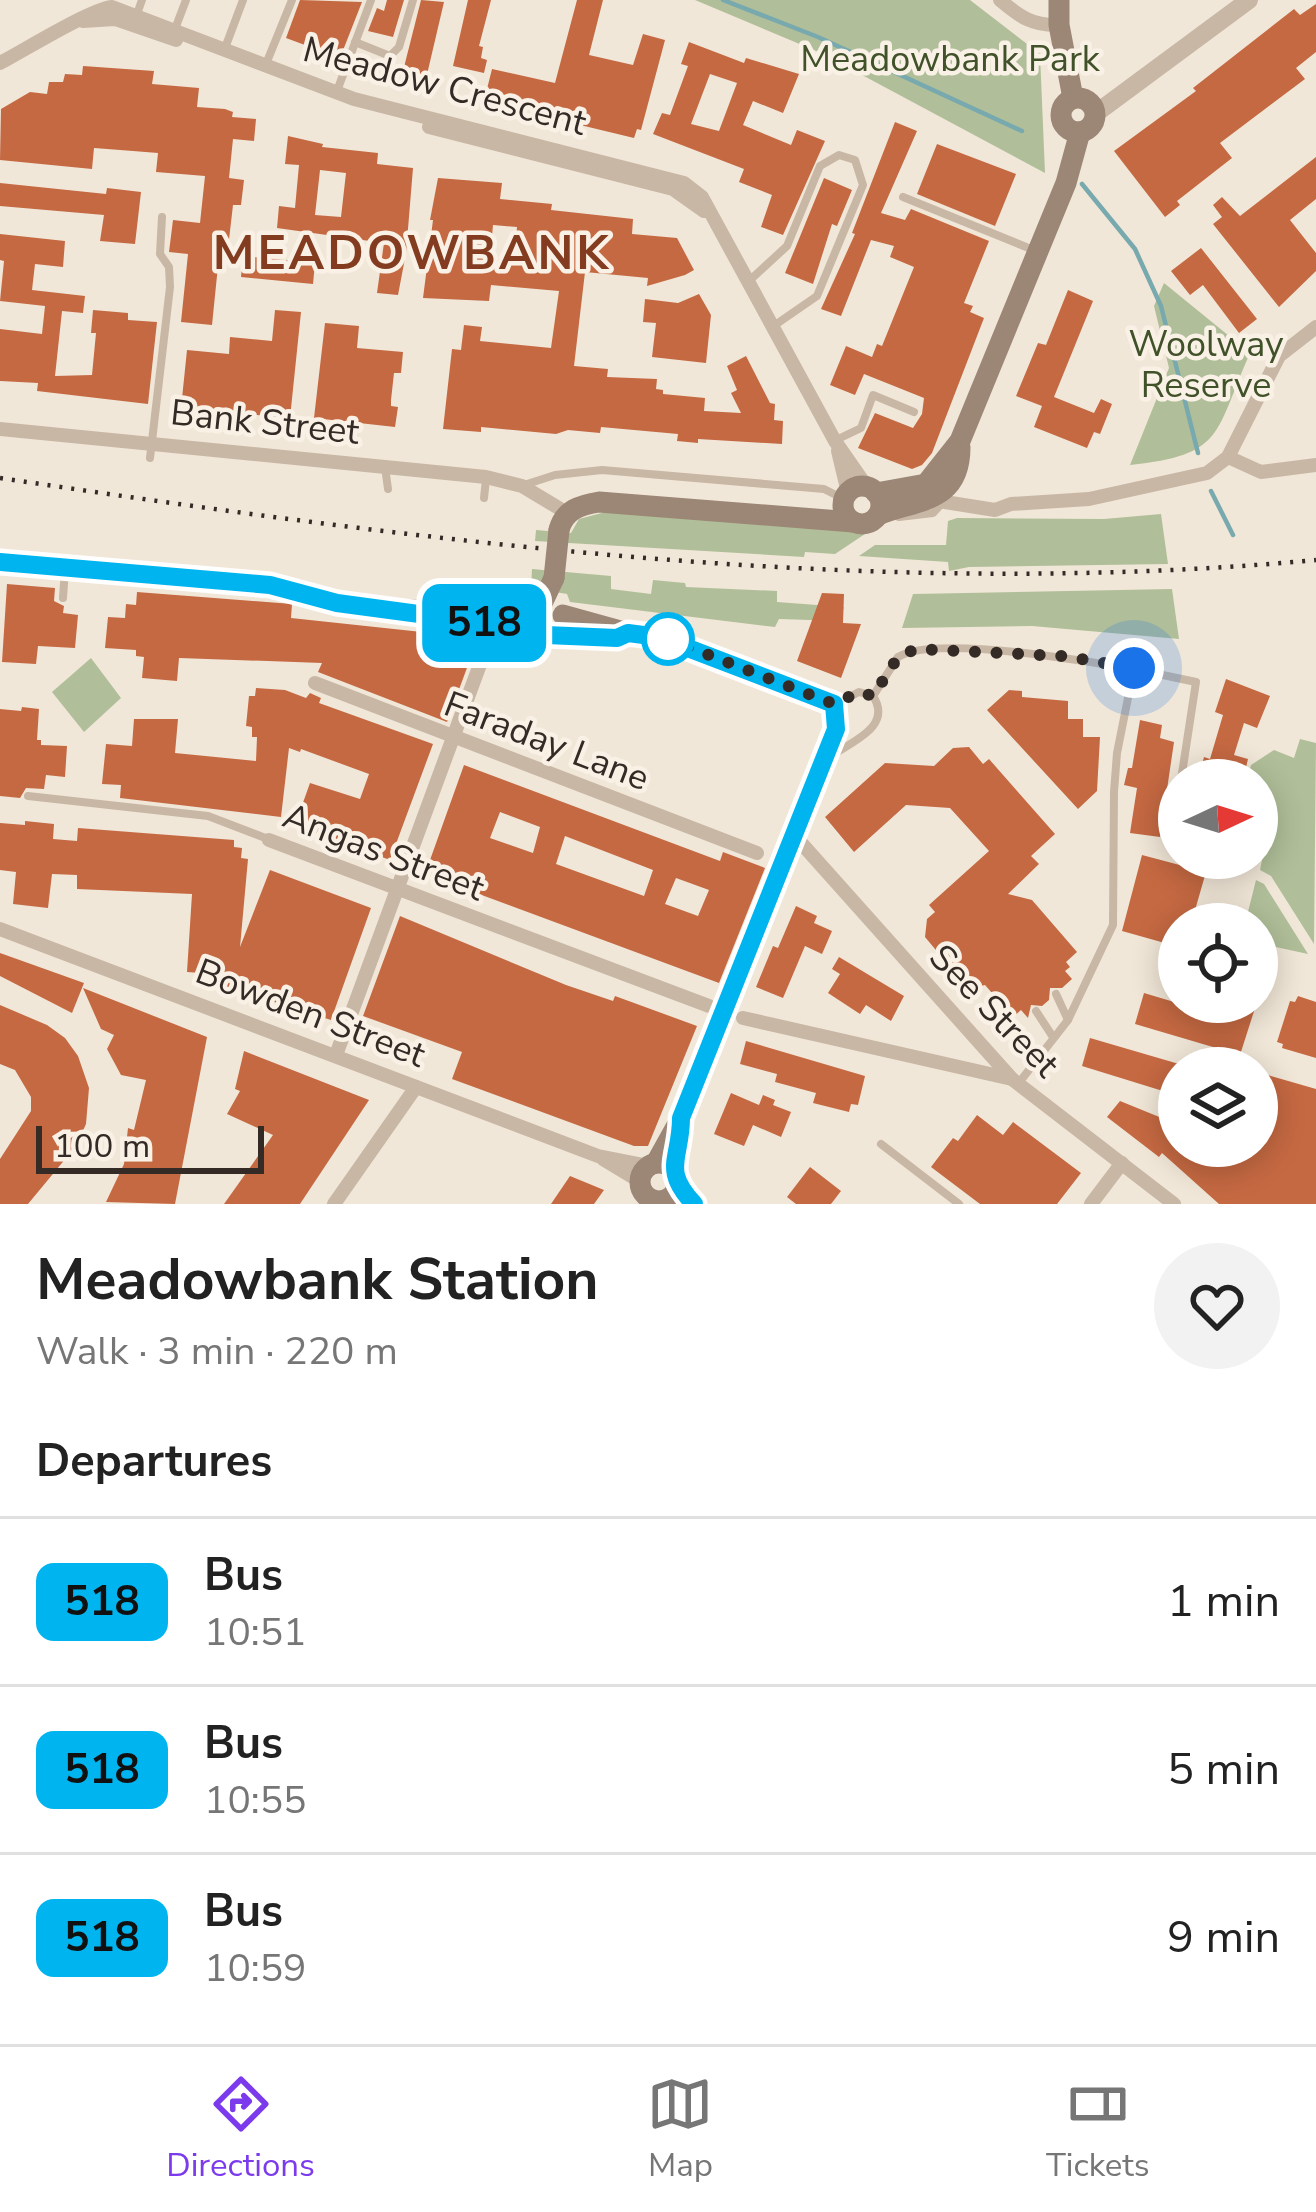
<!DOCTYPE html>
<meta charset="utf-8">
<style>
body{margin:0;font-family:"Nunito Sans",sans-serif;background:#f2f2f2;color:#222;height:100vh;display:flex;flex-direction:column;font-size:45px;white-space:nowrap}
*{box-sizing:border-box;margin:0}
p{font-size:39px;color:#767676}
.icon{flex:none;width:66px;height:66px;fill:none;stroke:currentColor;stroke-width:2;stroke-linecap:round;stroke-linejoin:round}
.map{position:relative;height:1204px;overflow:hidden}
.drawer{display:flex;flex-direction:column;background:#fff;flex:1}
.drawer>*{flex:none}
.badge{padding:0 24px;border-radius:18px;font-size:42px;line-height:78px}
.needle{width:78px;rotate:86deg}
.controls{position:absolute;left:1158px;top:759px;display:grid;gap:24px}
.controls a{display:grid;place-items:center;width:120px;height:120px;border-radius:50%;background:#fff;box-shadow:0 6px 30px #0003;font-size:60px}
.scale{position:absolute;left:36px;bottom:30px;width:228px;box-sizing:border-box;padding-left:12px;border:6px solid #342b26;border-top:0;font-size:33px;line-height:42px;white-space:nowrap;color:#342b26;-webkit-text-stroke:9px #f9f1e5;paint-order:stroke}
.you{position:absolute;width:60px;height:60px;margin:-30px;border:9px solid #fff;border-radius:50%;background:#1a73e8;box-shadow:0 0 0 18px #1a73e833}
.map>.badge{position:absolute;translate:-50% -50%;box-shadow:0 0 0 6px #fff}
h2{padding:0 36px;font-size:45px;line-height:108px}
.round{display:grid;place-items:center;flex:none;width:126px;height:126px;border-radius:63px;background:#f2f2f2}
.summary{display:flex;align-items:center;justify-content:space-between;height:204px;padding:0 36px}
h1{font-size:57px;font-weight:700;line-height:90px}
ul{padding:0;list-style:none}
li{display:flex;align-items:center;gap:36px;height:168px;padding:0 36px;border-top:3px solid #e0e0e0}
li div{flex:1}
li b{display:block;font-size:45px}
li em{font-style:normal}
li .badge{min-width:132px;font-weight:700;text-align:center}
.dock{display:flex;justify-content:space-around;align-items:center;height:168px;border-top:3px solid #e0e0e0;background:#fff;font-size:33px;color:#767676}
.dock a{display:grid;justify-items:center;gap:6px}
.dock .current{color:#7c3aed}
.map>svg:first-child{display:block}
.green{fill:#b0bf99}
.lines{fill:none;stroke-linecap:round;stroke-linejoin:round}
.stream{stroke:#78a9ae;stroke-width:4.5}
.building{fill:#c56942;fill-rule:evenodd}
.service{stroke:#c9b7a5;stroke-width:8}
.minor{stroke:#c9b7a5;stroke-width:14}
.tertiary{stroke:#c9b7a5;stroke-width:18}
.secondary{stroke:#9c8676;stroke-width:21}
.rail{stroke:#342b26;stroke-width:4.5;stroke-dasharray:3 9;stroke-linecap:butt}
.secondary-bridge{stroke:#9c8676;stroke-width:21}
.line-casing{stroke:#fff;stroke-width:27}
.line{stroke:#00b5ef;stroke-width:18}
.walk{stroke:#342b26;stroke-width:12;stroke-dasharray:0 21.6}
.stop-dot{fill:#fff;stroke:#00b5ef;stroke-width:6}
.labels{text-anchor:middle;stroke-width:9;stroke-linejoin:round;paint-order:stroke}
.park-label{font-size:36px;fill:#41522a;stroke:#f9f1e5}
.street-label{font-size:36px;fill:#342b26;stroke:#f9f1e5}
.district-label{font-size:48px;font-weight:bold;letter-spacing:3px;fill:#833c20;stroke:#f9f1e5}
</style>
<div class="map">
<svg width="1316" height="1204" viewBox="0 0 1316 1204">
<rect width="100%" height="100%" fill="#f1e7d8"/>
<g class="green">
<path d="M695,0h275l70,54 5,119 -224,-120z"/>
<path d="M1164,283l86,70c-36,81 -25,102 -120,112l39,-97 -15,-62z"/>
<path d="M613,510l237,18 21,2 -36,24 -30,-2 -1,5 -269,-16 1,-11 35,3 8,-14z"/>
<path d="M1161,514l7,50 -199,3 -20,4 -1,-9 -89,-6 16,-11h71l2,-24 9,-3 147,1z"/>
<path d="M532,569l79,7v13l40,5 2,-14 32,3 1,4 91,4v11l67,5 -4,14 -61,-2 -4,8 -205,-25 -3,-8 -36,-6z"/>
<path d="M1172,589l7,50 -147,-13 -130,2 11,-34z"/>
<path d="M91,658l30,40 -37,34 -32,-40z"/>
<path d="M1300,739l16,4 -2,201 -43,-68 -11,-6 9,-43 -12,-20v-27h-10l4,-15 23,-15 20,8z"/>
<path d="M1256,880l8,4 44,70 -51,-11v-19h-12z"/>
</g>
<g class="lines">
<g class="stream">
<path d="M723,0l95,37 204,94"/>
<path d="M1082,184l53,65 26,57 37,147"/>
<path d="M1211,491l22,44"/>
</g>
</g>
<g class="building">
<path d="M300,0l62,2 -22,56 -54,-20z"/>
<path d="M387,0h17l-11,37 -25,-6 9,-23 7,3z"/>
<path d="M421,0l23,2 -19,81 -24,-4z"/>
<path d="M468,0h23l-12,46 4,1 -2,11 6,2 -3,13 -31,-7z"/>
<path d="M577,0h26l-14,55 44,10 10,-31 22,6 -24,90 -4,-1 -3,9 -87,-21 2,-10 -45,-9 -2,11 -19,-4 9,-36 63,14z"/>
<path d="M1316,4v48l-20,16 9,11 -85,64 12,15 -55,43 3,4 -15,12 -51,-66 82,-60 -3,-3 101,-79 6,6z"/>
<path d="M689,42l55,21 2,-5 53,16 -16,39 -30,-12 -10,24 48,20 6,-15 28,11 -42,94 -22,-8 11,-32 -33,-13 5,-13 -91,-35 9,-21 8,2 18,-49 -7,-2zM710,74l27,9 -18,48 -28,-7z"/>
<path d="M83,66l71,5 -2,13 47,4 -2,19 28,2 8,3 -1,5 24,2 -2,22 -21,-2 -4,39 15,2 -3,25h-8l-6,52 -8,-1 -7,69 -31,-3 7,-68 -19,-2 4,-32 27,3 5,-47 -49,-4 2,-19 -25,-2 -39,-3 -2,21 -92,-9 1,-51 29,-17 17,2 2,-12h14l2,-8 17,1z"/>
<path d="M895,122l22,9 -36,82 24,7 6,-11 78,32 -25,62 9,3 -3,6 14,6 -52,135 -10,12 -10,4 -54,-21 17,-35 38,15 9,-14 2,-16 -60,-24 -9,21 -25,-10 16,-39 26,11 5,-13 5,2 32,-79 -24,-10 4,-11 -23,-6 -30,76 -20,-7 34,-75 -3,-1z"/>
<path d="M288,136l35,8 -1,3 56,6 -1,11 36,4 -7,85 -8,42 -21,-2 7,-50 -107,-15 2,-22 16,2 4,-43 -14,-1zM320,170l26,3 -5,44 -26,-2z"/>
<path d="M937,144l79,30 -21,52 -78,-32z"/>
<path d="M1316,157v42l-26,21 26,33v18l-37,36 -66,-83 9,-7 -9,-12 9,-8 18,19z"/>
<path d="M438,178l64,5 -2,16 52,5 -1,6 82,9 -1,15 45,4 17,32 -9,5 -38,11 1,-8 -63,-6 -11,94 34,3 -1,8 50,2 -1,10 7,1v4l42,4 -1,13 37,2 -10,-20 6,-3 -10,-24 19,-10 24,47 5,1 -1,16 9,1 -1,23 -84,-5v4l-21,-2 1,-7 -77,-7 -1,6 -32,-3 -12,4 -75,-7v5l-38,-3 9,-80 9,1 3,-25 18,2 -2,14 71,7 8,-57 -68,-6 -2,16 -66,-3 10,-78h-3zM493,225l24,2 -3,34 -24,-3z"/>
<path d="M824,178l28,12 -15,36 -5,-2 -19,60 -28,-11z"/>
<path d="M0,183l106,11 1,-6 34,4 -6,52 -35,-3 4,-26 -104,-9z"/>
<path d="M0,234l65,7 -2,26 -28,-3 -3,26 53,6 -2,17 -21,-2 -7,65 37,-1 4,-42h-5l2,-23 35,3v7l29,2 -9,82 -111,-13 1,-8 -38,-2v-52l42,5 3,-28 -45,-5 4,-40 -4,-1z"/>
<path d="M1201,248l56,71 -18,14 -36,-48 -13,10 -19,-24z"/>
<path d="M243,256l72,7 -2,21 -72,-7z"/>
<path d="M1068,290l25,11 -39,96 40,16 7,-14 11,5 -12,30 -6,-2 -7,16 -53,-21 8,-21 -26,-10 22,-53 8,2z"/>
<path d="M699,294l12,21 -5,48 -54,-6 4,-34 -13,-1 2,-23 33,4z"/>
<path d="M275,310l26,2 -11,106 -109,-10 6,-58 42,4 1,-17 42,4z"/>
<path d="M325,323l34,3 -2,22 46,4 -2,21h-7l-3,27v6l7,1 -3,20 -81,-9z"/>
<path d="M7,584l48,4 -1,13 10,5 -1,7 15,2 -3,33 -37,-2 -2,18 -34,-2z"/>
<path d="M137,592l155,12 -1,14 187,20 -31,84 -129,-50 4,-9 -143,-5 -2,23 -35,-3 2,-21 -8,-1v-6l-31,-2 3,-31 17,1 1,-14 10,1z"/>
<path d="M822,593l22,1 -1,29 18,1 -20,54 -44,-17z"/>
<path d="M1226,679l44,17 -13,32 -13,-5 -10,32 14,4 -5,21h-45l6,-23 6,2 13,-44 -8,-3z"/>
<path d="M256,688l29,2 21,8 4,-5 11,5 -2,5 114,41 -43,116 -95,-35 15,-42 50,16 9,-25 -68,-25 -1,3 -11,-4 -8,69 -161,-19 1,-13 -19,-1 4,-40 26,2 2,-27h44l-3,34 81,8 1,-24h-5v-10l-6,-1 3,-30h6z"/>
<path d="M1009,690l13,1v6l46,4v18h15v18h17l-3,54 -19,18 -91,-99z"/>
<path d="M22,707l17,2 -2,31h4v5l26,1 -2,31 -19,-2 -2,14 -18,-1 -6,10 -20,-2v-87l21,2z"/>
<path d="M1140,720l22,5 -2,13 14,4 -14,95 -30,-4 7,-45 -13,-3 4,-17h4z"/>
<path d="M969,747l14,17 6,-5 66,75 -24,22 8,8 -31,30 24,6 45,52 -11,10 4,5 -5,4 7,8 -10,9h-12l-1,12 -7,6 -11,-1 -3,13 -7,-8 -8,7 -28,-32 -12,3 -8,-3 -40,-48 2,-18 8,-7 -6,-7 60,-54 -39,-43 -44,-3 -52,47 -29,-35 60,-54 49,3 19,-18z"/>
<path d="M464,765l256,96 3,-9 42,16 -46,115 -294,-109zM500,812l40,15 -7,26 -43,-15zM565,836l88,34 -9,26 -88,-32zM676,878l33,12 -11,26 -33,-12z"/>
<path d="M25,821l29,3 -1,15 24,2 1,-13 156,12v7l8,1 -1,10 7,1 -8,88 30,-77 101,38 -40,112 -107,-34 5,-11 -42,-3 5,-78 -115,-5v-14l-25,-1 -4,34 -35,-4 3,-32 -16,-2v-47l25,2z"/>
<path d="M1142,855l64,17 -15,52h-12v23l-57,-16z"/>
<path d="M796,906l21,10 -3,7 18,8 -10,23 -17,-8 -22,52 -27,-11 17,-41 5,2z"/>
<path d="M400,916l166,69 47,16 2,-5 82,30 -49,120h-14l-182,-67 10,-27 -99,-36z"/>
<path d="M0,953l84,30 -12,30 -72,-37z"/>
<path d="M839,957l65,39 -13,25 -25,-16 -6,9 -32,-21 12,-19 -8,-5z"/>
<path d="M83,988l124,49 -32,167 -69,-2 18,-38 4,-36 6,2 12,-50 -25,-5 -14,-26 7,-14 -13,-6z"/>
<path d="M1144,993l77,23 4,-14 31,3 -16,50 -105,-31z"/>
<path d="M1298,996l18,6v56l-34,-10 1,-4 -6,-2 13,-41 5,1z"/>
<path d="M0,1005l47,20 18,13 13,18 11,32 -3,36 -10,22 -48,58h-28v-45l31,-48v-14l-16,-27 -15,-6z"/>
<path d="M1090,1038l89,26v32l-97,-30z"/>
<path d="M746,1041l119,35 -7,29 -7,-1 -2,8 -36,-9 3,-10 -41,-11 2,-8 -37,-10z"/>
<path d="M244,1051l125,49 -69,104h-76l49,-69 -46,-21 13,-23 -5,-2z"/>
<path d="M1257,1072l59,17v115h-97l-57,-51 -3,4 -52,-40 13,-16 59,24v21h19l17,14 11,-14h31z"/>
<path d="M731,1093l28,12 4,-10 12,5 -2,5 18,7 -10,25 -28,-12 -9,21 -30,-12z"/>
<path d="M977,1115l26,20 10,-13 68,51 -24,31h-77l-49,-37 22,-29 5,3z"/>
<path d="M810,1167l31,24 -10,13h-35l-9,-7z"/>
<path d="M570,1176l34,14 -10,14h-43z"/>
</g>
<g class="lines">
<g class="service">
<path d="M137,14l5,-14"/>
<path d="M175,29l11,-29"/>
<path d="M355,42l35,14 9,-9 14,-47"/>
<path d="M225,48l18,-48"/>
<path d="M266,64l26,-64"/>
<path d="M337,91l34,-91"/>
<path d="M903,197l133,54"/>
<path d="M749,281l38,-35 33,-80 19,-11 16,5 8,25 -46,111 -42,29"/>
<path d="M836,440l25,-12 12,-33 41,17"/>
<path d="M150,458l20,-171 -1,-20 -9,-13 2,-37"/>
<path d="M385,467l3,22"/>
<path d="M524,485l31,-10 47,-5 222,19 20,10"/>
<path d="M484,498l2,-19"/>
<path d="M899,517l34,-4 11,-12"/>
<path d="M63,598l2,-29"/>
<path d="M873,696l25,-39c43,-26 244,13 298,25l-15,98"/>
<path d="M836,704l23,-12 14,4"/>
<path d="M834,754c22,-14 58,-29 39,-58"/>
<path d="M28,796l180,20 60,23"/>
<path d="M1173,835l6,-41"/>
<path d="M1056,994l12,26 45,-95 1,-133 3,-39 17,-85"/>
<path d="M1036,1011l17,26"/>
<path d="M1018,1084l50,-64"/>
<path d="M881,1144l78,60"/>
</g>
<g class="minor">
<path d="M1000,0c20,17 33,26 59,25"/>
<path d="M83,21l32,-2 61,21"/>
<path d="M0,63c25,-13 89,-53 112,-56l242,92 330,84 18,14 133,244 32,46"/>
<path d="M429,127l244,62 31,22"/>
<path d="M0,429l486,48 36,9 45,27"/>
<path d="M838,451l10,42"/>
<path d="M1228,457l33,15 55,-7"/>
<path d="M932,500l63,10 16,-6 78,-5 118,-26 21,-16 51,-101 37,-29"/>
<path d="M0,562l270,23 67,18 201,9"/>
<path d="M410,613l128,17"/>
<path d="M315,683l442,170"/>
<path d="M794,835l218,244 162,125"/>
<path d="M269,840l440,166"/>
<path d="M0,929l598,227 51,10"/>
<path d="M743,1018l269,61"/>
<path d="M336,1055l163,-442"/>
<path d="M603,1159l38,23"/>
<path d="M334,1204l82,-117"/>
<path d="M1091,1204l31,-41"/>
</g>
<g class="tertiary">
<path d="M1095,114l154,-114"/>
<path d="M677,1186l17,18"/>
<path d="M666,1200l7,4"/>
</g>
<g class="secondary">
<path d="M1059,0v25l14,73"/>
<circle cx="1078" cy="115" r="17"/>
<circle cx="862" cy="505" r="19"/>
<path d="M876,493l50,-9 34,-43 106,-258 14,-51"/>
<path d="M878,515c38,-16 82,-11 82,-68"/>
<path d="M559,530c5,-20 21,-25 40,-28l254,20"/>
<path d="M554,578l-18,38 2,14 13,5 53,1"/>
<path d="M563,615l65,18 45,7 153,58 11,12 -5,31 -151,377 -25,45"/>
<circle cx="659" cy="1182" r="19"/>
</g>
<path class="rail" d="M0,478c436,65 874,123 1316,82"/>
<path class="secondary-bridge" d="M554,578l5,-48"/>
</g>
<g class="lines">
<g class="line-casing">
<path id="line" d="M0,562l270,23 67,18 201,27 8,5 71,3 11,-5 31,4 175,67 2,25 -155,389c0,41 -20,51 13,86"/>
</g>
<use href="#line" class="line"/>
<path class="walk" d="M668,639l166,65 25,-12 14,4 25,-39 18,-8 147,7 71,12"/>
</g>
<circle class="stop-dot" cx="668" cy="639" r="24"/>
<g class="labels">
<g class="park-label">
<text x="950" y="71">Meadowbank Park</text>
<text x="1206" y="356">Woolway<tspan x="1206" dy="41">Reserve</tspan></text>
</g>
<g class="street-label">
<text transform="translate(445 85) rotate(15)" y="13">Meadow Crescent</text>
<text transform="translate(265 421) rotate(6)" y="13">Bank Street</text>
<text transform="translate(547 740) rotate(21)" y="13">Faraday Lane</text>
<text transform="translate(384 851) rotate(21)" y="13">Angas Street</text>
<text transform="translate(995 1010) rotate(46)" y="13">See Street</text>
<text transform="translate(311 1012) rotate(21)" y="13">Bowden Street</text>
</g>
<g class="district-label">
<text x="412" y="269">MEADOWBANK</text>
</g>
</g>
</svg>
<div class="controls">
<a><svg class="needle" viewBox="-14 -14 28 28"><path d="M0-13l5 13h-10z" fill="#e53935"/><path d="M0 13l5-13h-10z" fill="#767676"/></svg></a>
<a><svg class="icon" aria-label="locate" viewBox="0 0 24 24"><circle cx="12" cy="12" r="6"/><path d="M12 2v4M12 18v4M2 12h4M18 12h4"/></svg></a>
<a><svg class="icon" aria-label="layers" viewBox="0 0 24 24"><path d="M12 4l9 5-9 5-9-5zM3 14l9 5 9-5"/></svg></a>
</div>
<div class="scale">100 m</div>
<div class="you" style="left:1134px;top:668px"></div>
<b class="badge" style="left:484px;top:623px;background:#00b5ef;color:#111">518</b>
</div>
<section class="drawer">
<div class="summary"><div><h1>Meadowbank Station</h1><p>Walk · 3 min · 220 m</p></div><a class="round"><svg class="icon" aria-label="heart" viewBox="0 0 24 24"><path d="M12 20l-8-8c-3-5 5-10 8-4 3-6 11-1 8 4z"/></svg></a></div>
<h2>Departures</h2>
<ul>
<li><span class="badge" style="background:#00b5ef;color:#111">518</span><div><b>Bus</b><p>10:51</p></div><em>1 min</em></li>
<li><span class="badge" style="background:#00b5ef;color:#111">518</span><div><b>Bus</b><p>10:55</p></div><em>5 min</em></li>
<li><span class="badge" style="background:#00b5ef;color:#111">518</span><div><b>Bus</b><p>10:59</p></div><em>9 min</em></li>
</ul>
</section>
<nav class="dock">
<a class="current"><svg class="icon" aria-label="directions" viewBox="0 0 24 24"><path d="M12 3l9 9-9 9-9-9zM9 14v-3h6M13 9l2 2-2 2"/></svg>Directions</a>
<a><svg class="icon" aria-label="map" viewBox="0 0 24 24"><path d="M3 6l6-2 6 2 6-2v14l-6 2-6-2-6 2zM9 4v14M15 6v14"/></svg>Map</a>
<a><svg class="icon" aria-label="tickets" viewBox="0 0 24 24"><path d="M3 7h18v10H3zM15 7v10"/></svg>Tickets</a>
</nav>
